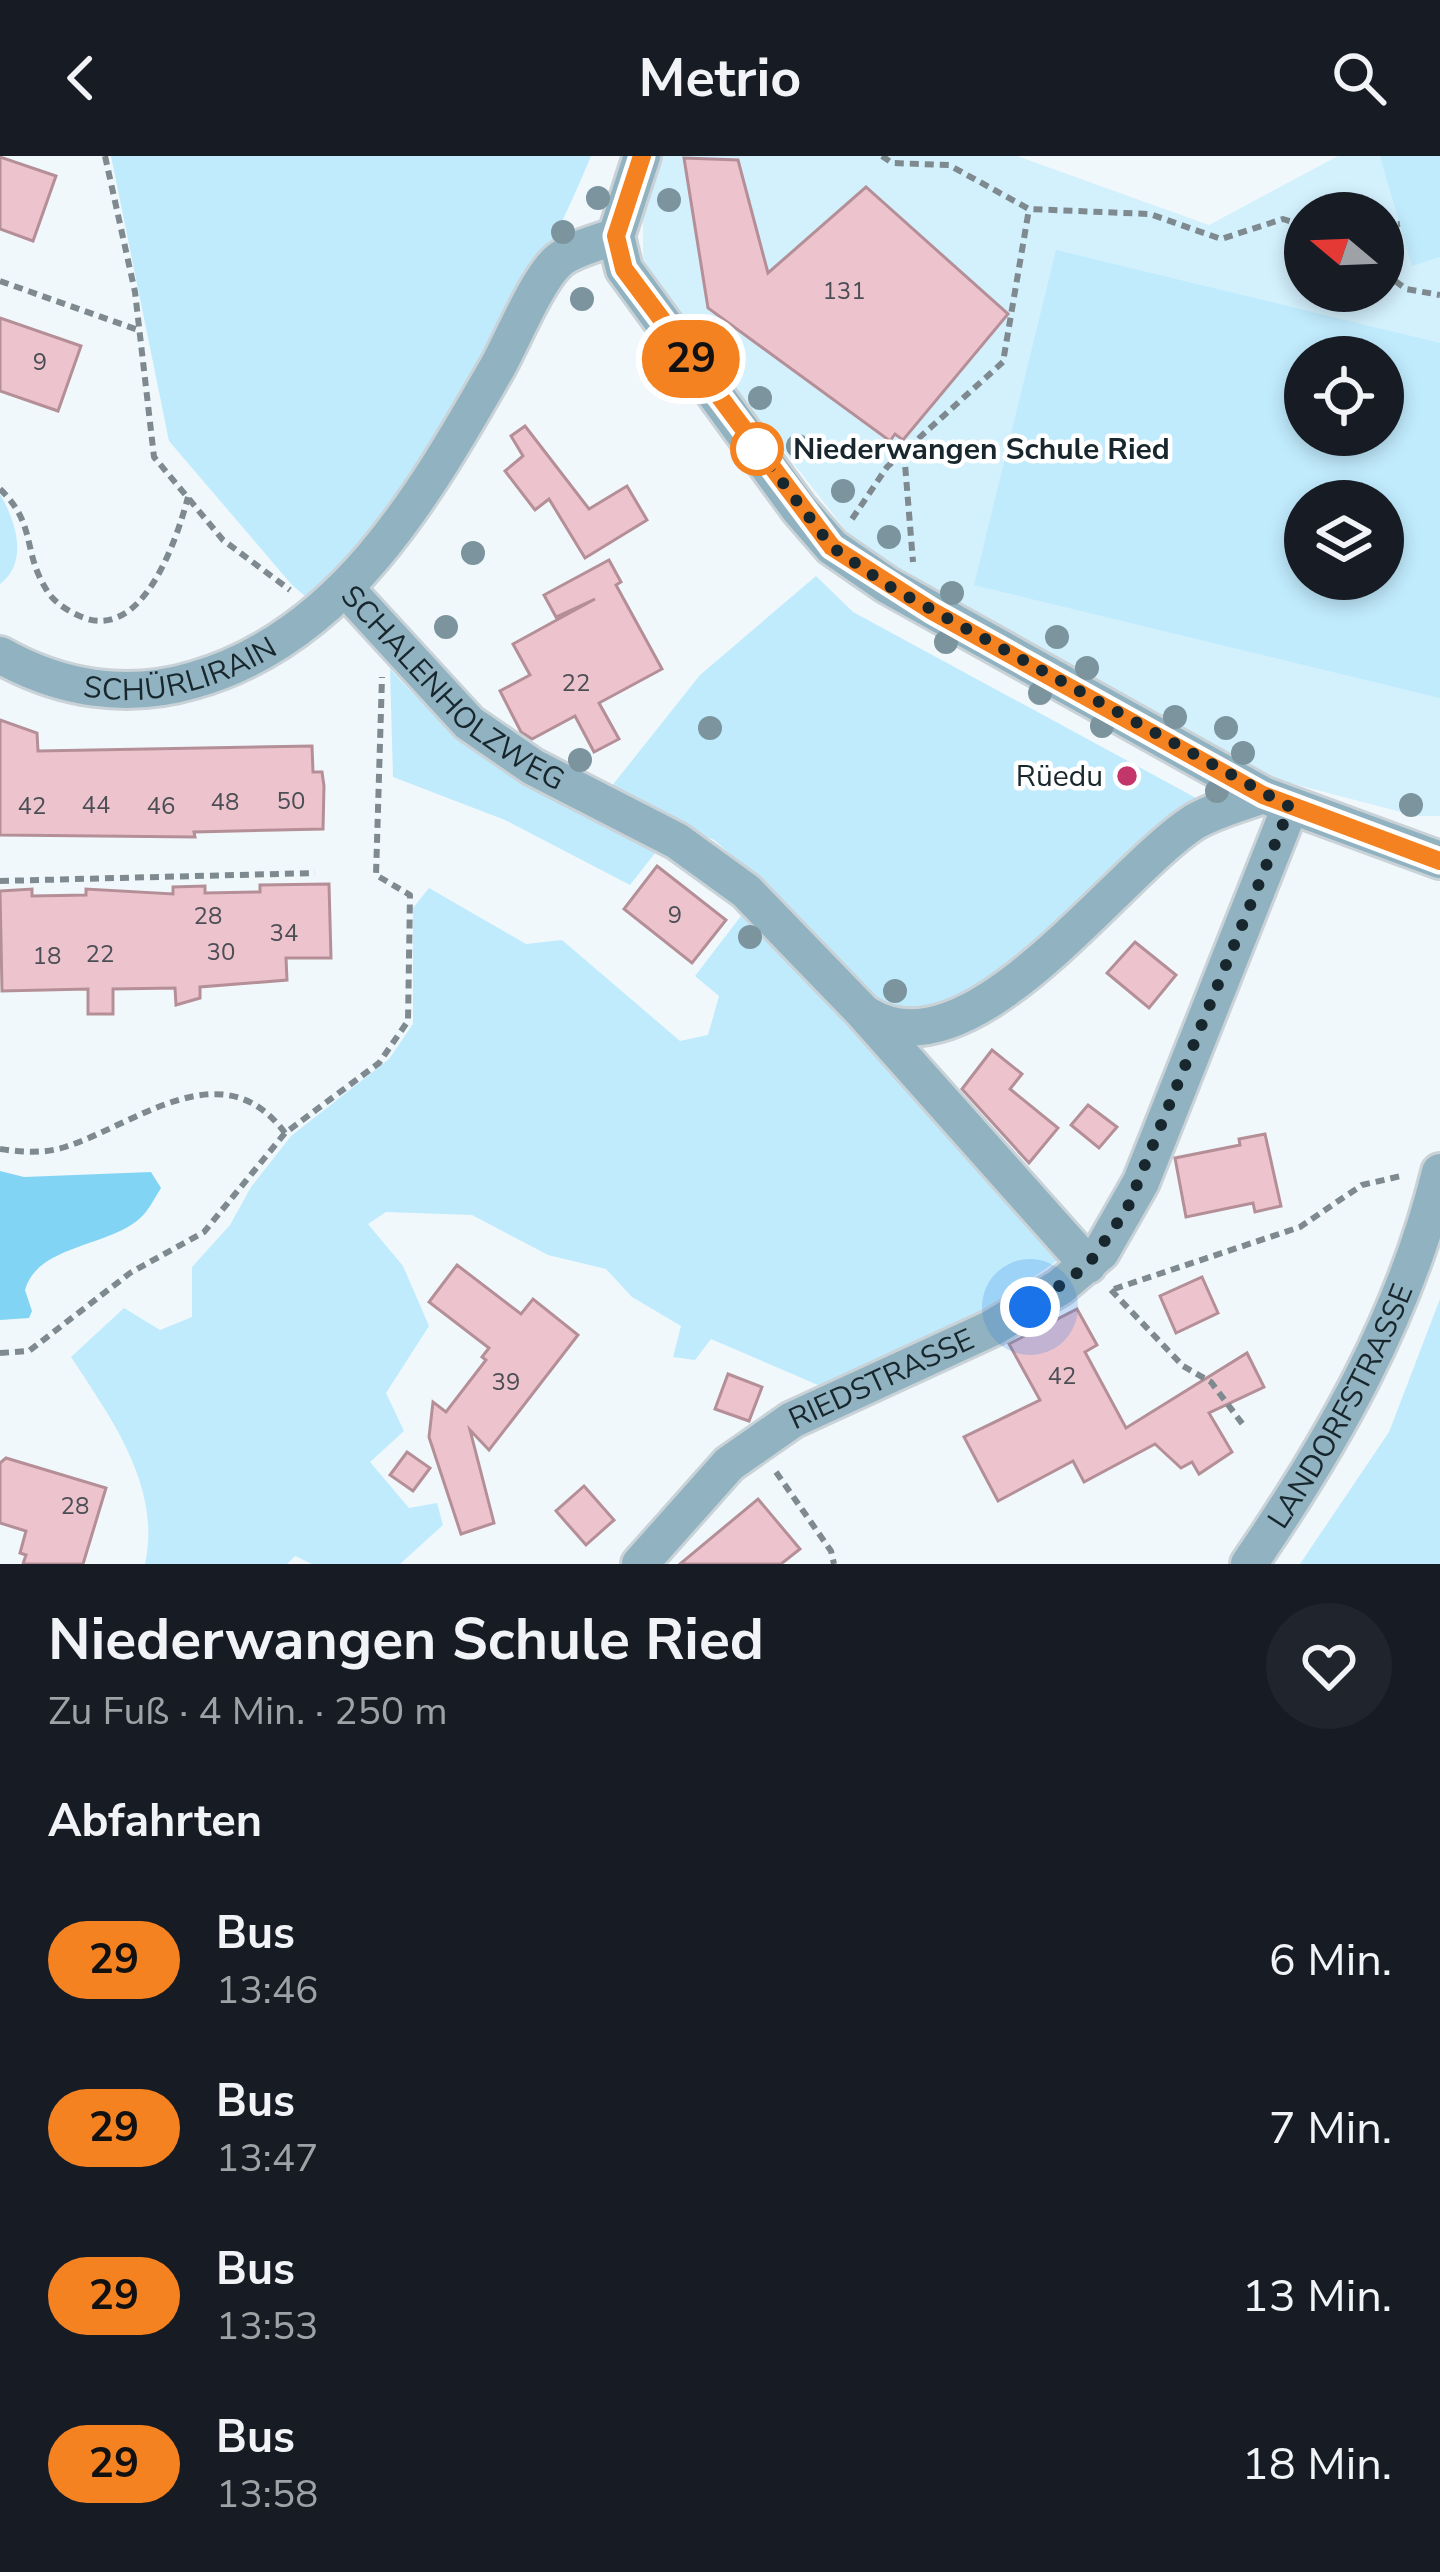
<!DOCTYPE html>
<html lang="de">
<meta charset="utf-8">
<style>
body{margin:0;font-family:"Nunito Sans",sans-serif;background:#20242c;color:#f1f3f6;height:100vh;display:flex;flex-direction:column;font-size:45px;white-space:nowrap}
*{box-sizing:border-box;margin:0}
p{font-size:39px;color:#9ea1a6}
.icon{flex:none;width:66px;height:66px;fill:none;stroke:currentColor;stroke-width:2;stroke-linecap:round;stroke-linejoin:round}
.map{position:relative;height:1408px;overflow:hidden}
.panel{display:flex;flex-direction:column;background:#171b24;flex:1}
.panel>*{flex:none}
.badge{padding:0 24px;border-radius:39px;font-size:42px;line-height:78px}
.needle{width:78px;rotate:289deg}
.tools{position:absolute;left:1284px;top:36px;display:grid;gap:24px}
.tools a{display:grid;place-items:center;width:120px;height:120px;border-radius:50%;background:#171b24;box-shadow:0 6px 18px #0003;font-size:60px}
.you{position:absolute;width:60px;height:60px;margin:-30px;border:9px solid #fff;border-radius:50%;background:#1a73e8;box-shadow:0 0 0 18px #1a73e833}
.map>.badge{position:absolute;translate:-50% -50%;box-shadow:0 0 0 6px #fff}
h2{padding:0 48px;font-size:45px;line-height:108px}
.round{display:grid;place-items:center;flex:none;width:126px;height:126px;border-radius:63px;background:#20242c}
.overview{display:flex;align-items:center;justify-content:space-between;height:204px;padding:0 48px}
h1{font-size:57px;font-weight:700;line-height:90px}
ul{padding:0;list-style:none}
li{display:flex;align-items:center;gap:36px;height:168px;padding:0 48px}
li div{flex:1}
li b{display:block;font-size:45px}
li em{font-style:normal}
li .badge{min-width:132px;font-weight:700;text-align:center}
header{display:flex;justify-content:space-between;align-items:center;height:156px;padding:0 48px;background:#171b24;font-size:54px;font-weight:700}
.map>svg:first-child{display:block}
.built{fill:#d3f0fd;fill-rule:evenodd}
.green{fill:#c0ebfd;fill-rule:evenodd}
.water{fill:#82d4f5}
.building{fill:#edc4cd;stroke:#b58f97;stroke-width:3}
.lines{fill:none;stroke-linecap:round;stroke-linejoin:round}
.minor-casing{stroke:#c9d2d7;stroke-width:42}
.path{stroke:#7e8a8f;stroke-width:6;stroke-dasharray:9 6;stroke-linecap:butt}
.minor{stroke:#91b2c0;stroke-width:36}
.tree{fill:#7c949e}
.line-casing{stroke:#fff;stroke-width:27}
.line{stroke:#f58220;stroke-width:18}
.walk{stroke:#17272d;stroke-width:12;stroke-dasharray:0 21.6}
.stop-dot{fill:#fff;stroke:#f58220;stroke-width:6}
.poi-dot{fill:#c23669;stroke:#fff;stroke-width:4.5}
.labels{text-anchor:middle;stroke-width:9;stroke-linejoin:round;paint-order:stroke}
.number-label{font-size:24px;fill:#4c4e55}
.stop-label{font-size:30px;font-weight:bold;fill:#17272d;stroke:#fff;text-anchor:start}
.street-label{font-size:30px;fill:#17272d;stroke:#fff}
.poi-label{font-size:30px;fill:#17272d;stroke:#fff;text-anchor:end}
</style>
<header><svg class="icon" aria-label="back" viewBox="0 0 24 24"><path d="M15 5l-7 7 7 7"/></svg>Metrio<svg class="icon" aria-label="search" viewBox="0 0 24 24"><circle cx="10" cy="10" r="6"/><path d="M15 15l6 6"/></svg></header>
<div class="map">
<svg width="1440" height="1408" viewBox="0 0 1440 1408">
<rect width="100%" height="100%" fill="#f0f8fc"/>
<path class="built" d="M659,0h358l192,69 129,-69h102v660h-24l-145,-38 -346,-192 -72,-46 -182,-235 -28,-47v-47zM1305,57h78v78h-78zM1305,201h78v78h-78zM1305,345h78v78h-78z"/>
<g class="green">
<path d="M111,0h480c-65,156 -158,309 -267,438l-19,2 -13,-11 -123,-144z"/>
<path d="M1380,0h60v101l-28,9z"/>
<path d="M1056,94l384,93v355l-466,-113zM1305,201h78v78h-78zM1305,345h78v78h-78z"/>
<path d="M0,338c16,28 29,68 0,90z"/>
<path d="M816,420l37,36 345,187 -223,192 -42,19h-30l-24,-8 -52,-49 -46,-55 -67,-58 -107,-48 93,-117z"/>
<path d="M390,513c80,90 165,125 269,179l-29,37 -125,-65 -112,-43z"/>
<path d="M429,732l97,56 36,-4 118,101 28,-6 11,-39 -24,-20 46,-60 187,185 133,157 -97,68 -139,62 -114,-49 -16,21 -22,-3 8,-31 -49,-29 -26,-28 -58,-14 -76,-40 -86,-3 -18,12 35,42 26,60 -43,67 18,38 -34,31 39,46 28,-5 6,22 -43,39h-88l-17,-8 -8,8h-142c17,-77 -34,-146 -74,-207l53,-49 36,22 32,-13v-50l38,-42 21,-38 40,-51 98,-77 24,-35v-116z"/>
<path d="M1440,1143v265h-140l89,-132z"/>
</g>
<path class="water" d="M0,1015l24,6 127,-5 10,16c-7,11 -13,24 -23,32 -33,27 -101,26 -113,70l7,21 -3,7 -29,2z"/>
<g class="building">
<path d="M0,1l56,19 -23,65 -33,-12z"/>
<path d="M684,2l54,2 30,113 98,-86 142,127 -105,126 -8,-6 -5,7 -182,-133z"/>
<path d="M0,162l81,28 -23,65 -58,-20z"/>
<path d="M525,270l64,83 38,-23 20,34 -62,38 -36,-59 -14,11 -30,-39 18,-15 -12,-20z"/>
<path d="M609,404l12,22 -5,3 46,84 -63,34 20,36 -25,13 -19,-36 -43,23 -11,-7 -21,-41 30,-16 -17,-31 82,-45 -39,18 -12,-22z"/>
<path d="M0,564l37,13 1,18 274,-5 1,26h9l2,14 -1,43 -129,3 1,5 -195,-2z"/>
<path d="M657,710l69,54 -34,43 -68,-54z"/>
<path d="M329,728l2,74h-45l1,22 -87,7v11l-24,7 -1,-17 -62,1v25h-25v-25l-86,2 -2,-100 32,-2v7l54,-1v-6l87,5v-7l32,-1v7l55,-1v-7z"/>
<path d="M1135,786l41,33 -27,33 -42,-35z"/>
<path d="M992,894l30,24 -12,15 48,39 -29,35 -67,-74z"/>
<path d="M1088,949l29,22 -18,21 -28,-23z"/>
<path d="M1265,978l16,72 -26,6 -2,-9 -67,14 -11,-59 65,-13 -1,-6z"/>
<path d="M457,1109l64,49 12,-15 45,36 -89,115 -19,-20 24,93 -33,11 -32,-97 4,-35 13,10 40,-52 -4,-3 7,-9 -60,-46z"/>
<path d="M1202,1121l16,36 -42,20 -16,-37z"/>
<path d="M1077,1153l20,36 -12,7 41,76 121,-75 17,34 -55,26 23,39 -33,22 -7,-12 -11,6 -26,-24 -71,38 -11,-21 -75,40 -34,-64 76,-37 -31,-56z"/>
<path d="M728,1218l34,13 -13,34 -34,-12z"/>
<path d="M407,1296l23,16 -17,23 -23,-16z"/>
<path d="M6,1302l100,30 -23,76h-60l3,-9 -6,-2 6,-22 -26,-8v-60z"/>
<path d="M584,1330l30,34 -28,25 -30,-34z"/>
<path d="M758,1343l42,50 -19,15h-101z"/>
</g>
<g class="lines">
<g class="minor-casing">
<g id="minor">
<path d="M642,0l-26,80 8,33 175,240 33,38 55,38 376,210 177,65"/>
<path id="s1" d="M346,433l123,134 64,44 144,74 69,50 116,120 226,254"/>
<path id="s2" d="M0,499c60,34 127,45 194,25 150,-43 231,-187 304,-314 15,-27 38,-84 59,-104 13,-13 42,-19 59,-26"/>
<path d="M869,860c103,62 245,-142 325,-194 20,-12 47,-19 69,-27"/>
<path id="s3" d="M640,1408l89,-100 63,-44 200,-92 68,-41 41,-35 40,-70 149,-375"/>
<path id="s4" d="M1249,1408c83,-121 156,-248 191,-392"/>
</g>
</g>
<g class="path">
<path d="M105,0l30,136 19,165 69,83 67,50"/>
<path d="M882,0l10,7 57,2 80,44 121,5 71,25 62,-20 22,7"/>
<path d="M1383,70l17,-2"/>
<path d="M1383,116l23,17 34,6"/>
<path d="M0,125l138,49"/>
<path d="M904,296l9,110"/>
<path d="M0,333c37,36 22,61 46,100 7,13 23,23 36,28 61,25 95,-78 106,-120"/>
<path d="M852,363l35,-52 116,-105 26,-153"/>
<path d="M0,725l315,-8"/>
<path d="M0,993c22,3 43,5 65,-2 72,-23 158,-98 220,-14"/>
<path d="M1114,1133l186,-62 62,-42 39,-9"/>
<path d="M1111,1134l72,76 28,16 33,44"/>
<path d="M0,1197l29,-2 101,-78 74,-41 81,-99 94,-70 29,-42 2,-126 -34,-20 6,-198"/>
<path d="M776,1316l55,79 3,13"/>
</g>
<use href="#minor" class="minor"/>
</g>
<g class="tree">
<circle cx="598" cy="42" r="12"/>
<circle cx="669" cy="44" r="12"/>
<circle cx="563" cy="76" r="12"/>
<circle cx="582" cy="143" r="12"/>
<circle cx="760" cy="242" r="12"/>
<circle cx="798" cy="290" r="12"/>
<circle cx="843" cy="335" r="12"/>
<circle cx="889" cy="381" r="12"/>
<circle cx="473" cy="397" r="12"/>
<circle cx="952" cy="437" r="12"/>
<circle cx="446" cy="471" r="12"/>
<circle cx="1057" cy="481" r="12"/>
<circle cx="946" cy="486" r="12"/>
<circle cx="1087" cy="512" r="12"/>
<circle cx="1040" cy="537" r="12"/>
<circle cx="1175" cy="561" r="12"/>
<circle cx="1102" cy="570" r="12"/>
<circle cx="710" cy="572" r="12"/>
<circle cx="1226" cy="572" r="12"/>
<circle cx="1243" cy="597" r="12"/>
<circle cx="580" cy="604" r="12"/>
<circle cx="1217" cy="635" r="12"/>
<circle cx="1411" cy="649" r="12"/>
<circle cx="750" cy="781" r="12"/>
<circle cx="895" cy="835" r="12"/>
</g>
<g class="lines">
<g class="line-casing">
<path id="line" d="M642,0l-26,80 8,33 208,278 100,64 331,184 177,66"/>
</g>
<use href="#line" class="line"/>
<path class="walk" d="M757,293l75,98 55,38 403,222 -163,402 -39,56 -58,42"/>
</g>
<circle class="stop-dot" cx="757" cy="293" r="24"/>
<circle class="poi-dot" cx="1127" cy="620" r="12"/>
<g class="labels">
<g class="number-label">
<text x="844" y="143">131</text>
<text x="40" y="214">9</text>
<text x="576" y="535">22</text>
<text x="291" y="653">50</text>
<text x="225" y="654">48</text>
<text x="96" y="657">44</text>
<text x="32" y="658">42</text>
<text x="161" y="658">46</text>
<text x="675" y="767">9</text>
<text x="208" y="768">28</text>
<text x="284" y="785">34</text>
<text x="221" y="804">30</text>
<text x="100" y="806">22</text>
<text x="47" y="808">18</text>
<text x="1062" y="1228">42</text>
<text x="506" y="1234">39</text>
<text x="75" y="1358">28</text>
</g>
<g class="stop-label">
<text x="793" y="303">Niederwangen Schule Ried</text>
</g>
<g class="street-label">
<text dy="10" stroke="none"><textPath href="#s2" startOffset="189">SCHÜRLIRAIN</textPath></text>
<text dy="10" stroke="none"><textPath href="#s1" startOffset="147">SCHALENHOLZWEG</textPath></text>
<text dy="10" stroke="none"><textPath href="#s3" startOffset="309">RIEDSTRASSE</textPath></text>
<text dy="10" stroke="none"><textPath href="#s4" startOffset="183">LANDORFSTRASSE</textPath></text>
</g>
<g class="poi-label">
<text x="1103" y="630">Rüedu</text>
</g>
</g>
</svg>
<div class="tools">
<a><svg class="needle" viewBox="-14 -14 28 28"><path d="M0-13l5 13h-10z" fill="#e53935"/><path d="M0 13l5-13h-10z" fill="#9ea1a6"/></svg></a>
<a><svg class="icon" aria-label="locate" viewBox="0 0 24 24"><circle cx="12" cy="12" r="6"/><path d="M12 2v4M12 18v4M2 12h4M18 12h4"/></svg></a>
<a><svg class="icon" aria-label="layers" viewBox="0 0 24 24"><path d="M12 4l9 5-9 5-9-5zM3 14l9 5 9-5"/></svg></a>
</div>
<div class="you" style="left:1030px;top:1151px"></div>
<b class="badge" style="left:691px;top:203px;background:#f58220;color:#111">29</b>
</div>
<section class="panel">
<div class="overview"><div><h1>Niederwangen Schule Ried</h1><p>Zu Fuß · 4 Min. · 250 m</p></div><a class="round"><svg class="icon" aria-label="heart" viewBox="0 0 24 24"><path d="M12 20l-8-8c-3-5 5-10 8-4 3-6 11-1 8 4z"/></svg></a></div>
<h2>Abfahrten</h2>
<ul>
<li><span class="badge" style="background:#f58220;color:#111">29</span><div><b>Bus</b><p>13:46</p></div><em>6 Min.</em></li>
<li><span class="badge" style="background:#f58220;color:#111">29</span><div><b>Bus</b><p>13:47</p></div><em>7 Min.</em></li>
<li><span class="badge" style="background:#f58220;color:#111">29</span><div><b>Bus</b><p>13:53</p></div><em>13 Min.</em></li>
<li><span class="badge" style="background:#f58220;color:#111">29</span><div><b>Bus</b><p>13:58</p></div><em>18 Min.</em></li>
</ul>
</section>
